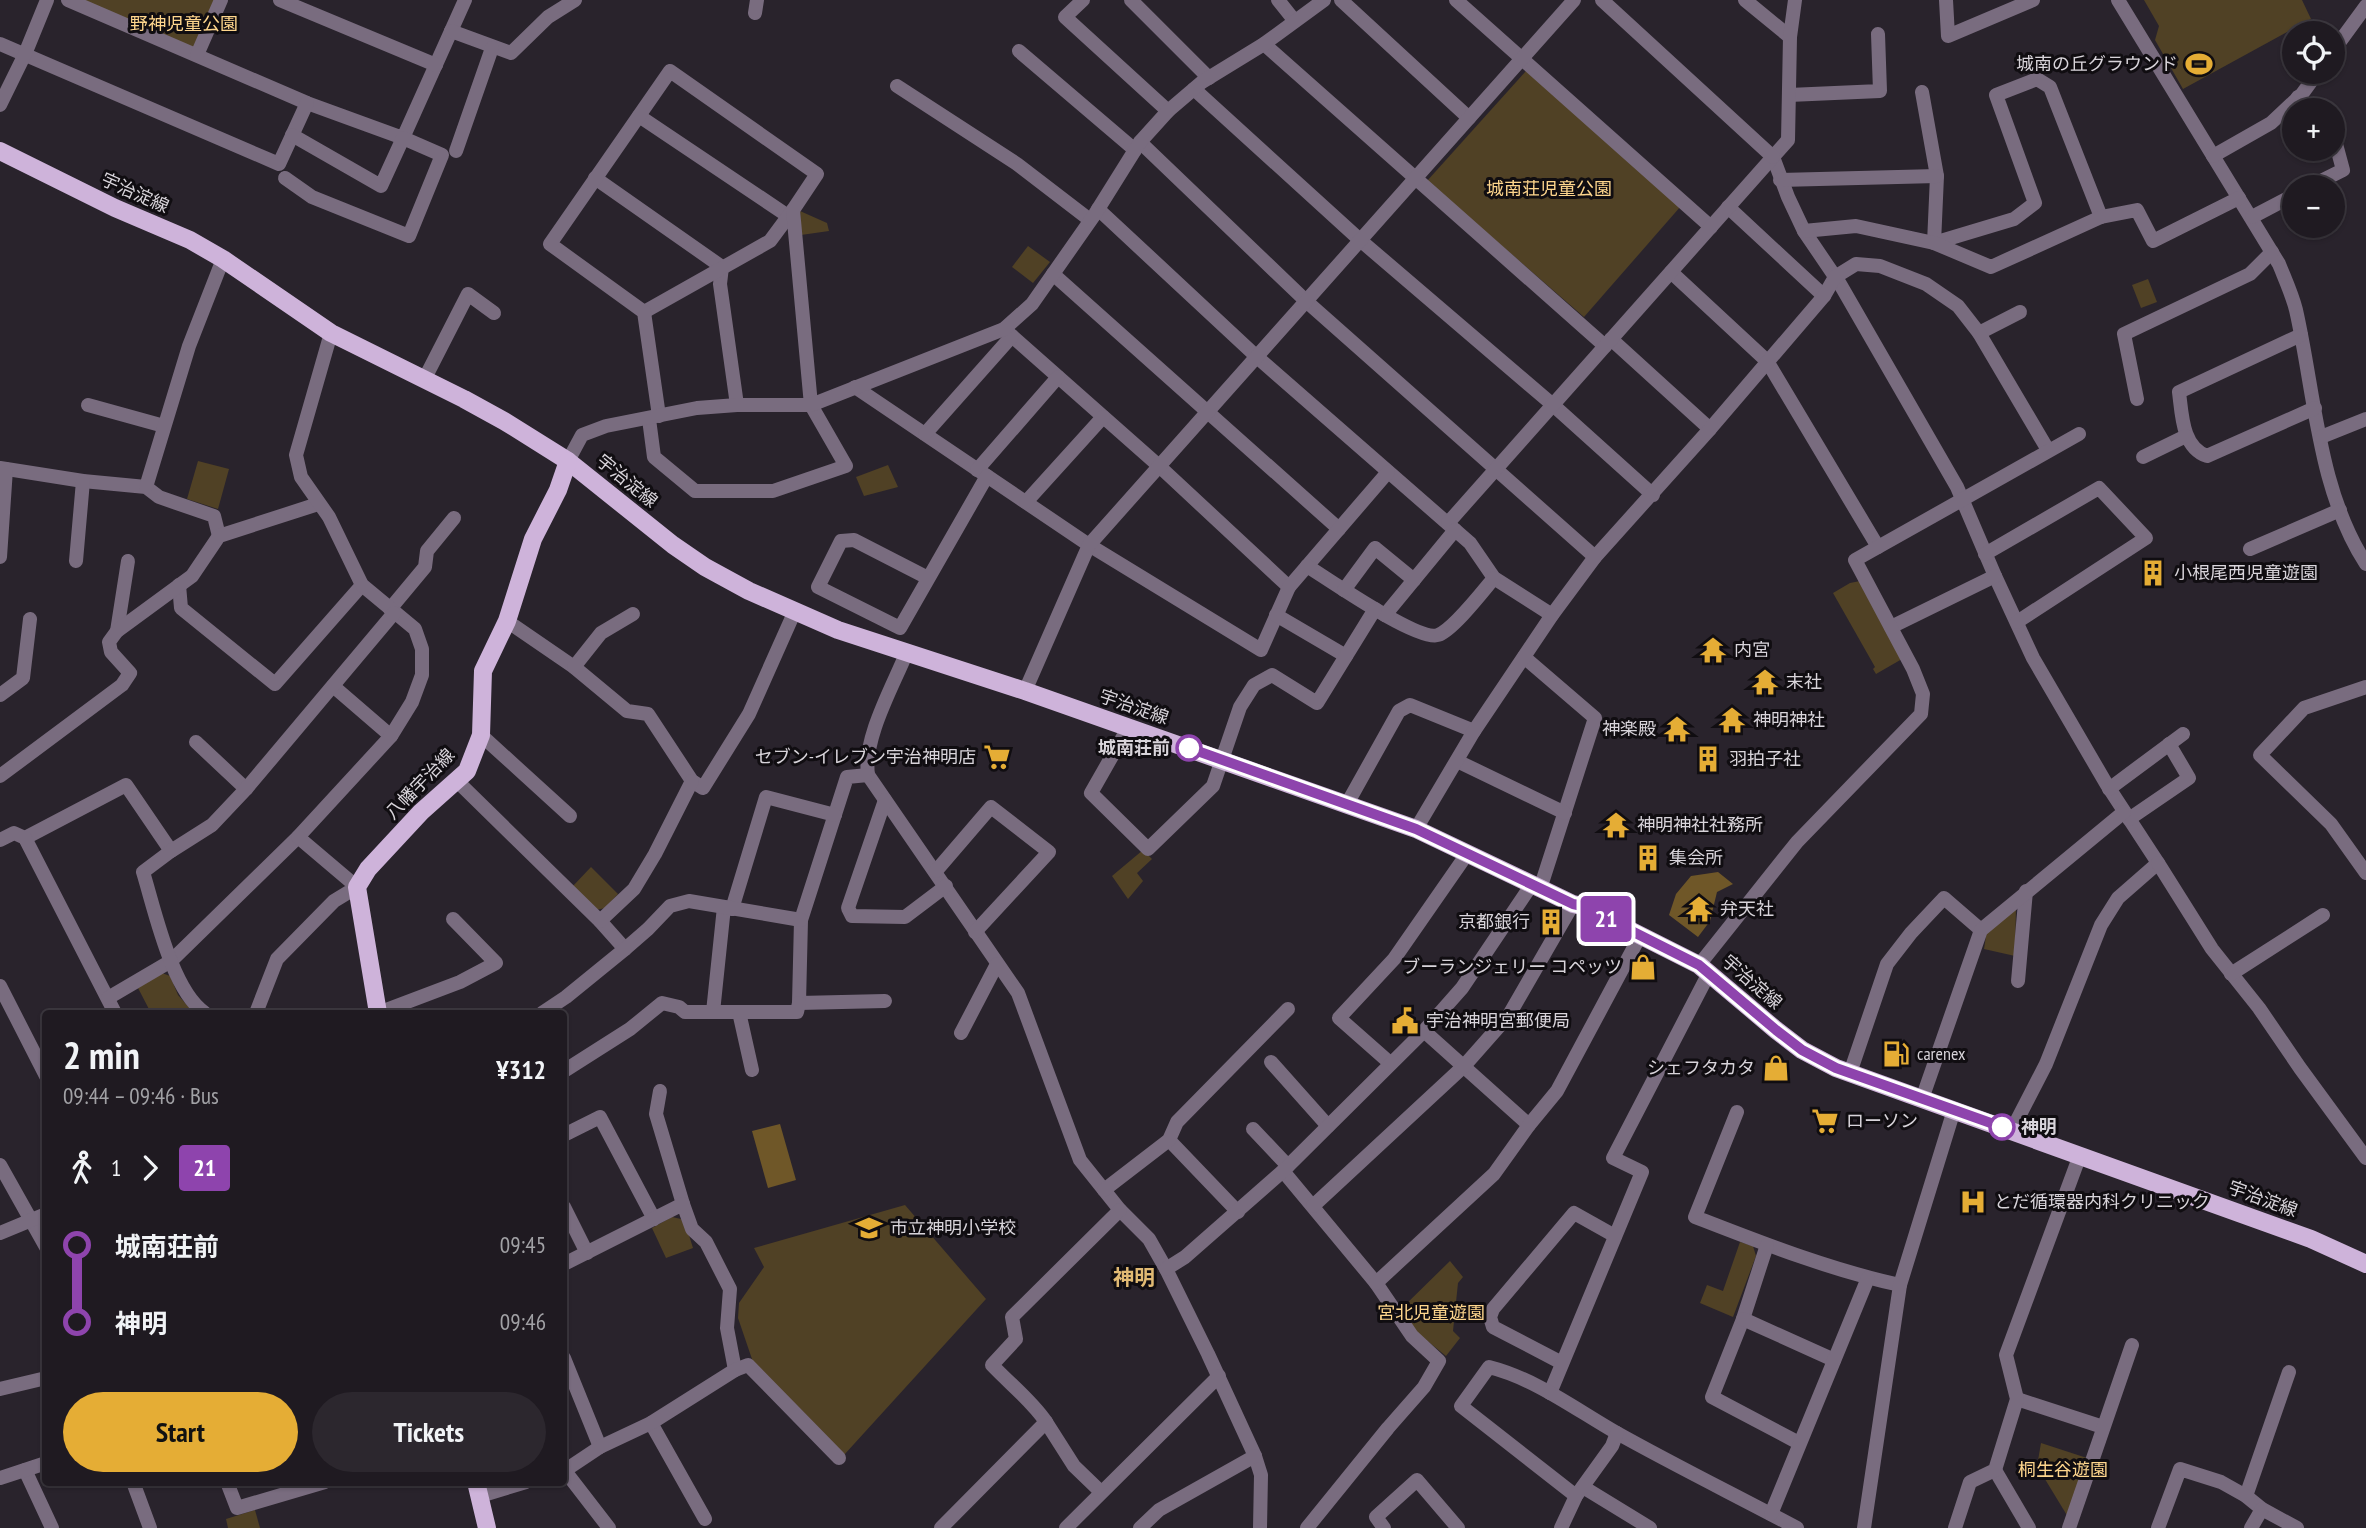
<!DOCTYPE html>
<meta charset="utf-8">
<style>
body{margin:0;font-family:"PT Sans Narrow","Noto Sans JP",sans-serif;background:#2c272e;color:#f1f3f6;height:100vh;display:flex;flex-direction:column;font-size:26px;white-space:nowrap}
*{box-sizing:border-box;margin:0}
p{font-size:23px;color:#a1a1a5}
.icon{flex:none;width:38px;height:38px;fill:none;stroke:currentColor;stroke-width:2;stroke-linecap:round;stroke-linejoin:round}
.map{position:relative;flex:1;overflow:hidden}
.sheet{position:absolute;left:42px;top:1010px;width:525px;height:476px;display:flex;flex-direction:column;background:#1f1a21;border-radius:7px;box-shadow:0 2px 5px #0004,0 0 0 2px #3c383f}
.sheet>*{flex:none}
.badge{padding:0 14px;border-radius:5px;font-size:24px;line-height:46px}
.fabs{position:absolute;left:2282px;top:21px;display:grid;gap:14px}
.fabs a{display:grid;place-items:center;width:63px;height:63px;border-radius:50%;background:#1f1a21;box-shadow:0 2px 5px #0004,0 0 0 2px #3c383f;font-size:35px}
.map>.badge{position:absolute;translate:-50% -50%;box-shadow:0 0 0 4px #fff}
.legs{display:flex;align-items:center;gap:10px;height:77px;padding:0 21px;font-size:23px}
.legs p{margin-inline-start:auto}
.summary{display:flex;align-items:center;justify-content:space-between;height:119px;padding:0 21px}
h1{font-size:38px;font-weight:700;line-height:52px}
.primary-button{display:flex;gap:14px;margin-top:auto;padding:14px 21px}
.primary-button a{flex:1;height:80px;border-radius:42px;background:#e5ad35;color:#111;font-size:28px;font-weight:700;line-height:80px;text-align:center}
.primary-button a+a{background:#2c272e;color:#f1f3f6}
ul{padding:0 21px;list-style:none}
li{display:flex;align-items:center;gap:24px;height:77px;font-size:26px}
li i{display:grid;place-items:center;width:10px;height:100%;margin:0 9px;background:currentColor}
li i::after{content:'';width:18px;height:18px;margin:-9px;border:5px solid;border-radius:50%;background:#1f1a21}
li p{margin-inline-start:auto}
li:first-child i{background:linear-gradient(#0000 50%,currentColor 0)}
li:last-child i{background:linear-gradient(currentColor 50%,#0000 0)}
.map>svg:first-child{display:block}
.green{fill:#504125}
.water{fill:#6f5728}
.lines{fill:none;stroke-linecap:round;stroke-linejoin:round}
.minor{stroke:#796c7f;stroke-width:14}
.tertiary{stroke:#796c7f;stroke-width:14}
.primary{stroke:#ceb3da;stroke-width:18}
.line-1-casing{stroke:#fff;stroke-width:16}
.line-1{stroke:#8e44ad;stroke-width:10}
.stop-1-dot{fill:#fff;stroke:#8e44ad;stroke-width:3.5}
.labels{text-anchor:middle;stroke-width:6;stroke-linejoin:round;paint-order:stroke}
.park-label{font-size:18px;fill:#fed68d;stroke:#100d11}
.poi-label{font-size:18px;fill:#d8d4da;stroke:#100d11;text-anchor:start}
.street-label{font-size:18px;fill:#d8d4da;stroke:#100d11}
.stop-label{font-size:18px;font-weight:bold;fill:#d8d4da;stroke:#100d11;text-anchor:end}
.quarter-label{font-size:21px;font-weight:bold;fill:#e1ba73;stroke:#100d11}
</style>
<div class="map">
<svg width="2366" height="1528" viewBox="0 0 2366 1528">
<rect width="100%" height="100%" fill="#29232c"/>
<g class="green">
<path d="M68,0h153l-24,55z"/>
<path d="M2144,0h158l9,19 -128,70 -28,-49 4,-14z"/>
<path d="M1526,71l155,135 -97,111 -157,-136z"/>
<path d="M800,211l27,12 2,8 -28,4z"/>
<path d="M1028,246l22,16 -17,21 -21,-16z"/>
<path d="M2148,279l9,23 -16,6 -9,-23z"/>
<path d="M198,461l31,8 -11,40 -31,-10z"/>
<path d="M888,465l10,22 -34,9 -8,-19z"/>
<path d="M1860,581l42,78 -26,15 -3,-5 2,-2 -42,-74 17,-10z"/>
<path d="M1143,850l9,9 -15,14 6,8 -15,18 -16,-23z"/>
<path d="M591,867l27,27 -13,14 -9,2 -23,-24z"/>
<path d="M2016,905l-1,51 -31,-7 3,-19z"/>
<path d="M162,973l8,3 8,19 16,18h-43l-13,-25z"/>
<path d="M905,1205l81,94 -142,156 -91,-93 -15,-44 1,-15 25,-36 -10,-19z"/>
<path d="M672,1217l9,2 7,13 5,16 -27,10 -14,-30z"/>
<path d="M1740,1242l13,4 3,10 -23,61 -33,-14 7,-18 16,6z"/>
<path d="M1450,1261l13,16 -5,6 -5,48 7,7 -14,18 -31,-25 -15,-21z"/>
<path d="M2041,1443l46,15 -19,59 -31,-51z"/>
<path d="M255,1510l5,18h-32l-2,-9z"/>
</g>
<g class="water">
<path d="M1718,872l15,12 -16,8 -7,29 -12,16 -29,-22 7,-21 15,-18z"/>
<path d="M780,1124l16,56 -28,8 -16,-57z"/>
</g>
<g class="lines">
<g class="minor">
<path d="M68,0l239,103 96,35 62,-138"/>
<path d="M280,0l156,65"/>
<path d="M1083,0l-18,17 103,94"/>
<path d="M1131,0l78,78"/>
<path d="M1278,0l16,20"/>
<path d="M1341,0l128,118"/>
<path d="M1456,0l255,227"/>
<path d="M1745,0l45,37"/>
<path d="M1946,0l2,36 85,-36"/>
<path d="M2118,0l161,264c6,15 13,30 17,46 19,84 22,180 70,254"/>
<path d="M755,13l2,-13"/>
<path d="M451,31l60,22 37,-36 27,-17"/>
<path d="M0,44l279,120 28,-61"/>
<path d="M1264,44l341,302"/>
<path d="M1019,51l116,99"/>
<path d="M2333,51l33,-45"/>
<path d="M197,55l24,-55"/>
<path d="M897,86l120,78 73,56"/>
<path d="M1194,89l166,151 193,165 100,90"/>
<path d="M1922,92l15,84 -3,67 80,-24 21,-16 -39,-108 41,-16 13,8 51,130"/>
<path d="M1789,95l91,-4 -2,-57"/>
<path d="M2298,97l10,12 13,1"/>
<path d="M639,116l149,100"/>
<path d="M1140,142l166,159 289,256"/>
<path d="M456,151l36,-103"/>
<path d="M2213,156l58,-33 31,-29 16,-22"/>
<path d="M1773,157l15,40 16,34 36,53 117,203 38,89 38,82 74,127 51,78 -40,35 -17,27 -55,139 -34,66"/>
<path d="M285,178l27,19 97,39 33,-81 -39,-17 -22,48 -89,-51"/>
<path d="M595,178l127,89 -2,17 17,121"/>
<path d="M1780,180l157,-4"/>
<path d="M2309,187l34,-17 -10,-37"/>
<path d="M1728,207l96,89"/>
<path d="M1098,209l159,148 213,186 24,35 58,37"/>
<path d="M2252,217l42,-22"/>
<path d="M1804,231l52,-5 78,17 57,24 110,-50 36,-7 16,31 86,-43"/>
<path d="M1671,272l96,89 111,186"/>
<path d="M1053,274l286,255"/>
<path d="M644,312l126,-71 23,-31"/>
<path d="M1004,329l155,137 130,121"/>
<path d="M1979,333l41,-21"/>
<path d="M2301,335l-122,57c3,23 3,55 28,64l108,-48"/>
<path d="M1611,339l99,90"/>
<path d="M424,380l44,-86 26,19"/>
<path d="M855,387l234,158 172,105 28,-63 99,-115"/>
<path d="M2137,399l-13,-65 126,-60 22,-22"/>
<path d="M88,405l76,21"/>
<path d="M649,419l5,38 41,34h78l73,-25 -35,-61 -18,-195 24,-36 -147,-103 -120,173 94,68 15,104"/>
<path d="M925,434l87,-98"/>
<path d="M2321,437l45,-18"/>
<path d="M2143,457l43,-21"/>
<path d="M568,461l14,-26 24,-9 91,-18 40,-3h74l193,-76 28,-25 63,-90 45,-72 28,-31 34,-29 62,-38 60,-44"/>
<path d="M0,468l83,13 63,6 13,10 55,19 5,20"/>
<path d="M977,470l81,-93"/>
<path d="M146,487l43,-141 34,-87"/>
<path d="M1026,502l77,-85"/>
<path d="M1448,523l340,-383 2,-103 5,-37"/>
<path d="M2250,549l90,-39"/>
<path d="M1985,554l114,-66 47,50 -129,84"/>
<path d="M0,557l6,-88"/>
<path d="M76,561l7,-80"/>
<path d="M1307,566c21,13 111,76 131,69 15,-5 45,-44 56,-57"/>
<path d="M928,578l-74,-38 -13,1 -23,46 82,41 87,-152"/>
<path d="M179,585l2,23 94,76 87,-99"/>
<path d="M1344,590l31,-42 39,32"/>
<path d="M390,609l35,-42 2,-16 27,-33"/>
<path d="M1276,615l70,41"/>
<path d="M1385,615l70,-85"/>
<path d="M507,621l67,46 53,44 21,3 44,67 11,7 46,-74 45,-101"/>
<path d="M1891,627l104,-51"/>
<path d="M117,631l11,-70"/>
<path d="M906,654c-14,34 -43,85 -38,121l150,218 62,167 40,50 29,29 17,30 42,85 47,102 6,19 -1,53"/>
<path d="M1524,657l71,61 -55,171"/>
<path d="M574,667l27,-34 32,-19"/>
<path d="M333,686l58,50"/>
<path d="M2366,687l-62,21 -44,47 71,69 35,49"/>
<path d="M0,695l23,-17 7,-59"/>
<path d="M1128,728l-37,65 57,56 65,-63 27,-79 14,-22 18,-10 45,28 58,-94"/>
<path d="M481,735l89,81"/>
<path d="M196,742l50,47"/>
<path d="M1457,761l108,52"/>
<path d="M868,775l-21,2 -46,143 -2,83 86,-2"/>
<path d="M0,776l122,-91 8,-12 -19,-21 -2,-10 8,-11 75,-55 27,-40 99,-32"/>
<path d="M457,781l143,140 25,28"/>
<path d="M2109,789l74,-55"/>
<path d="M885,800l-37,108 4,8 53,1 41,-31"/>
<path d="M1347,804l52,-93 11,-6 64,26"/>
<path d="M2129,819l60,-41 -20,-34"/>
<path d="M1416,829l58,-98 78,-116 43,-58 115,-128 114,-133 11,-19 21,-13 24,2 46,18 32,22 21,27 69,117"/>
<path d="M25,838l101,-53 45,66"/>
<path d="M0,840l14,-7 11,5 90,175"/>
<path d="M2158,863l54,86 47,59 41,60 66,90"/>
<path d="M936,871l55,-64 58,45 -74,80"/>
<path d="M732,909l34,-112 69,18"/>
<path d="M600,921l34,-32 21,-35 37,-73"/>
<path d="M1699,965l98,-123 124,-128 2,-20 -10,-25 -58,-109 224,-126"/>
<path d="M2231,974l92,-59"/>
<path d="M2018,981l8,-90"/>
<path d="M0,986l46,90"/>
<path d="M108,998l63,-37 127,-124 93,-101 21,-34 10,-27v-26l-7,-20 -53,-44 -33,-68 -28,-40 -5,-22 35,-122"/>
<path d="M713,1012l11,-105"/>
<path d="M739,1012l13,58"/>
<path d="M205,1013c-33,-22 -50,-102 -62,-141l28,-21 41,-26 34,-36 148,-176"/>
<path d="M256,1013l21,-54 57,-58 23,-14 -59,-50"/>
<path d="M378,1013l82,-31 36,-19 -43,-44"/>
<path d="M542,1013l24,-16 59,-48 23,-20 22,-23 19,-5 112,19"/>
<path d="M1424,1031l105,94"/>
<path d="M961,1033l36,-69"/>
<path d="M1271,1062l57,64"/>
<path d="M1390,1063l-51,-45 55,-59 73,-105"/>
<path d="M564,1071l66,-42 32,-26 17,4 6,5h112l2,-9"/>
<path d="M1850,1073l37,-109 24,-31 33,-35 37,32"/>
<path d="M660,1091l-4,23 27,90"/>
<path d="M1922,1099l59,-169 143,-118"/>
<path d="M1737,1112l-42,105c67,26 135,53 205,68"/>
<path d="M1253,1129l35,37"/>
<path d="M564,1135l36,-18 54,102"/>
<path d="M1169,1140l69,72"/>
<path d="M0,1165l46,82"/>
<path d="M1283,1171l93,112 36,53 27,25 -15,26 -36,41 -81,100"/>
<path d="M1104,1190l65,-50 8,-18 111,-113"/>
<path d="M1313,1206l151,-140 45,-51 64,-111"/>
<path d="M564,1207l23,46"/>
<path d="M0,1233l46,-19"/>
<path d="M1767,1245l-24,74 -31,78 87,46"/>
<path d="M564,1264l119,-60 9,25 14,13 24,47 -3,39 8,42"/>
<path d="M1166,1269l19,-12 98,-86 141,-140 38,-43 70,-104"/>
<path d="M1376,1283l118,-109 35,-49 28,-34 83,-155"/>
<path d="M1743,1319l91,41"/>
<path d="M564,1358l36,89"/>
<path d="M1562,1363l-69,-36 -3,-10 3,-8 81,-96 41,23"/>
<path d="M0,1389l46,-11"/>
<path d="M1550,1393l92,-221 -29,-14 96,-185"/>
<path d="M2017,1399l86,28"/>
<path d="M1046,1422c-14,-21 -36,-38 -54,-57l24,-26 -4,-22 108,-107"/>
<path d="M651,1423l54,96"/>
<path d="M25,1470l27,58"/>
<path d="M1995,1470l34,58"/>
<path d="M564,1471l36,-24 51,-24 84,-53 13,-5 91,93"/>
<path d="M565,1471l44,57"/>
<path d="M0,1478l46,-15"/>
<path d="M133,1482l17,46"/>
<path d="M227,1482l10,26 88,-26"/>
<path d="M1583,1487l67,41"/>
<path d="M480,1496l46,-14"/>
<path d="M1576,1496l-115,-90 28,-39c47,12 86,42 128,66 59,33 120,63 180,95"/>
<path d="M2246,1496l43,-124"/>
<path d="M1771,1514l97,-236"/>
<path d="M941,1528l105,-106 28,44 27,26"/>
<path d="M1066,1528l153,-152"/>
<path d="M1140,1528l19,-18 96,-54"/>
<path d="M1384,1528l-8,-11 41,-37 41,48"/>
<path d="M1561,1528l15,-32 36,-50 5,-13"/>
<path d="M1864,1528l36,-243 54,-175"/>
<path d="M1955,1528l15,-46 25,-12 22,-71 -11,-44 74,-200"/>
<path d="M2069,1528l63,-183"/>
<path d="M2158,1528l22,-59 41,13 25,14 16,13 35,19"/>
<path d="M2251,1528l11,-19"/>
</g>
<g class="tertiary">
<path d="M1602,0l171,157"/>
<path d="M0,105l25,-51 22,-54"/>
<path d="M1025,691l64,-146 485,-545"/>
</g>
<g class="primary">
<path d="M0,151l115,57 75,32 33,19 108,74 133,66 40,22 64,40 105,84 32,22 44,24 89,39 187,61 391,138 157,75 9,2 117,59 77,65 26,20 34,18 475,171 55,25"/>
<path d="M378,1013l-21,-126 11,-18 53,-57 46,-41 14,-36 2,-64 24,-50 26,-82 25,-49 10,-29"/>
<path d="M476,1482l11,46"/>
</g>
</g>
<g class="lines">
<g class="line-1-casing">
<path id="line-1" d="M1189,748l227,81 157,75 9,2 117,59 77,65 26,20 34,18 166,59"/>
</g>
<use href="#line-1" class="line-1"/>
</g>
<defs>
<g id="stadium-bare" transform="scale(2.1)"><path d="M0-5a6.5 5 0 1 0 0 10a6.5 5 0 1 0 0-10ZM-3.5-1.8h7v3.6h-7Z" fill="#e5ad35" stroke="#100d11" stroke-width="2.5" paint-order="stroke"/></g>
<g id="building-bare" transform="scale(2.1)"><path d="M-4-6H4V6H1V3H-1V6H-4ZM-2.5-4.3h1.7v1.8h-1.7ZM.8-4.3h1.7v1.8H.8ZM-2.5-1h1.7V.8h-1.7ZM.8-1h1.7V.8H.8Z" fill="#e5ad35" stroke="#100d11" stroke-width="2.5" paint-order="stroke"/></g>
<g id="temple-bare" transform="scale(2.1)"><path d="M0-6L5-2H3V0L6.5 2.5H4V6H1.5V3h-3V6H-4V2.5H-6.5L-3 0V-2H-5Z" fill="#e5ad35" stroke="#100d11" stroke-width="2.5" paint-order="stroke"/></g>
<g id="supermarket-bare" transform="scale(2.1)"><path d="M-6-5.5h2.5l.6 2H6L4.5 2H-2.5L-4.4-4H-6ZM-1.5 3.2a1.3 1.3 0 1 0 .1 0ZM3 3.2a1.3 1.3 0 1 0 .1 0Z" fill="#e5ad35" stroke="#100d11" stroke-width="2.5" paint-order="stroke"/></g>
<g id="shop-bare" transform="scale(2.1)"><path d="M-5-2.5h2.3a2.7 3.5 0 0 1 5.4 0H5L5.5 6h-11ZM-1.5-2.5h3a1.5 2.3 0 0 0-3 0Z" fill="#e5ad35" stroke="#100d11" stroke-width="2.5" paint-order="stroke"/></g>
<g id="civic-bare" transform="scale(2.1)"><path d="M-.6-6.5H3V-4.5H.6V-3L4-1V1h2V6H-6V1h2V-1L-.6-3ZM-1.2 2.5V6h2.4V2.5Z" fill="#e5ad35" stroke="#100d11" stroke-width="2.5" paint-order="stroke"/></g>
<g id="fuel-bare" transform="scale(2.1)"><path d="M-5.5-6h7V0h2V4h1.3V-2.5L3-4.5l.8-.8L6-3V5H2.5V1h-1V6h-7ZM-4.2-4.7v3.2H.2V-4.7Z" fill="#e5ad35" stroke="#100d11" stroke-width="2.5" paint-order="stroke"/></g>
<g id="hospital-bare" transform="scale(2.1)"><path d="M-5-5h3v3.5h4V-5h3V5h-3V1.5h-4V5h-3Z" fill="#e5ad35" stroke="#100d11" stroke-width="2.5" paint-order="stroke"/></g>
<g id="school-bare" transform="scale(2.1)"><path d="M0-5L7-2L0 1L-7-2ZM-4 1L0 2.5L4 1V4Q0 6-4 4Z" fill="#e5ad35" stroke="#100d11" stroke-width="2.5" paint-order="stroke"/></g>
</defs>
<g fill-rule="evenodd">
<use href="#stadium-bare" x="2199" y="64"/>
<use href="#building-bare" x="2153" y="573"/>
<use href="#temple-bare" x="1713" y="650"/>
<use href="#temple-bare" x="1765" y="682"/>
<use href="#temple-bare" x="1732" y="720"/>
<use href="#temple-bare" x="1677" y="729"/>
<use href="#supermarket-bare" x="997" y="757"/>
<use href="#building-bare" x="1708" y="759"/>
<use href="#temple-bare" x="1616" y="825"/>
<use href="#building-bare" x="1648" y="858"/>
<use href="#temple-bare" x="1699" y="909"/>
<use href="#building-bare" x="1551" y="922"/>
<use href="#shop-bare" x="1643" y="967"/>
<use href="#civic-bare" x="1405" y="1021"/>
<use href="#fuel-bare" x="1896" y="1054"/>
<use href="#shop-bare" x="1776" y="1068"/>
<use href="#supermarket-bare" x="1825" y="1121"/>
<use href="#hospital-bare" x="1973" y="1202"/>
<use href="#school-bare" x="869" y="1228"/>
</g>
<g class="stop-1-dot">
<circle cx="1189" cy="748" r="12"/>
<circle cx="2002" cy="1127" r="12"/>
</g>
<g class="labels">
<g class="park-label">
<text x="184" y="30">野神児童公園</text>
<text x="1549" y="195">城南荘児童公園</text>
<text x="1431" y="1319">宮北児童遊園</text>
<text x="2063" y="1476">桐生谷遊園</text>
</g>
<g class="poi-label">
<text x="2178" y="70" text-anchor="end">城南の丘グラウンド</text>
<text x="2174" y="579">小根尾西児童遊園</text>
<text x="1734" y="656">内宮</text>
<text x="1786" y="688">末社</text>
<text x="1753" y="726">神明神社</text>
<text x="1656" y="735" text-anchor="end">神楽殿</text>
<text x="976" y="763" text-anchor="end">セブン-イレブン宇治神明店</text>
<text x="1729" y="765">羽拍子社</text>
<text x="1637" y="831">神明神社社務所</text>
<text x="1669" y="864">集会所</text>
<text x="1720" y="915">弁天社</text>
<text x="1530" y="928" text-anchor="end">京都銀行</text>
<text x="1622" y="973" text-anchor="end">ブーランジェリー コペッツ</text>
<text x="1426" y="1027">宇治神明宮郵便局</text>
<text x="1917" y="1060">carenex</text>
<text x="1755" y="1074" text-anchor="end">シェフタカタ</text>
<text x="1846" y="1127">ローソン</text>
<text x="1994" y="1208">とだ循環器内科クリニック</text>
<text x="890" y="1234">市立神明小学校</text>
</g>
<g class="street-label">
<text transform="translate(135 193) rotate(24)" y="6">宇治淀線</text>
<text transform="translate(627 481) rotate(39)" y="6">宇治淀線</text>
<text transform="translate(1134 707) rotate(19)" y="6">宇治淀線</text>
<text transform="translate(420 784) rotate(-46)" y="6">八幡宇治線</text>
<text transform="translate(1752 982) rotate(41)" y="6">宇治淀線</text>
<text transform="translate(2263 1199) rotate(20)" y="6">宇治淀線</text>
</g>
<g class="stop-label">
<text x="1170" y="754">城南荘前</text>
<text x="2021" y="1133" text-anchor="start">神明</text>
</g>
<g class="quarter-label">
<text x="1134" y="1285">神明</text>
</g>
</g>
</svg>
<div class="fabs">
<a><svg class="icon" aria-label="locate" viewBox="0 0 24 24"><circle cx="12" cy="12" r="6"/><path d="M12 2v4M12 18v4M2 12h4M18 12h4"/></svg></a>
<a>+</a>
<a>−</a>
</div>
<b class="badge" style="left:1606px;top:919px;background:#8e44ad;color:#fff">21</b>
<section class="sheet">
<div class="summary"><div><h1>2 min</h1><p>09:44 – 09:46 · Bus</p></div><b>¥312</b></div>
<div class="legs"><svg class="icon" aria-label="walk" viewBox="0 0 24 24"><circle cx="13" cy="4" r="2"/><path d="M13 8l-2 6 4 7M11 14l-3 7M7 12l3-4h3l4 4"/></svg>1<svg class="icon" aria-label="forward" viewBox="0 0 24 24"><path d="M9 5l7 7-7 7"/></svg><b class="badge" style="background:#8e44ad;color:#fff">21</b></div>
<ul>
<li><i style="color:#8e44ad"></i><b>城南荘前</b><p>09:45</p></li>
<li><i style="color:#8e44ad"></i><b>神明</b><p>09:46</p></li>
</ul>
<div class="primary-button"><a>Start</a><a>Tickets</a></div>
</section>
</div>
